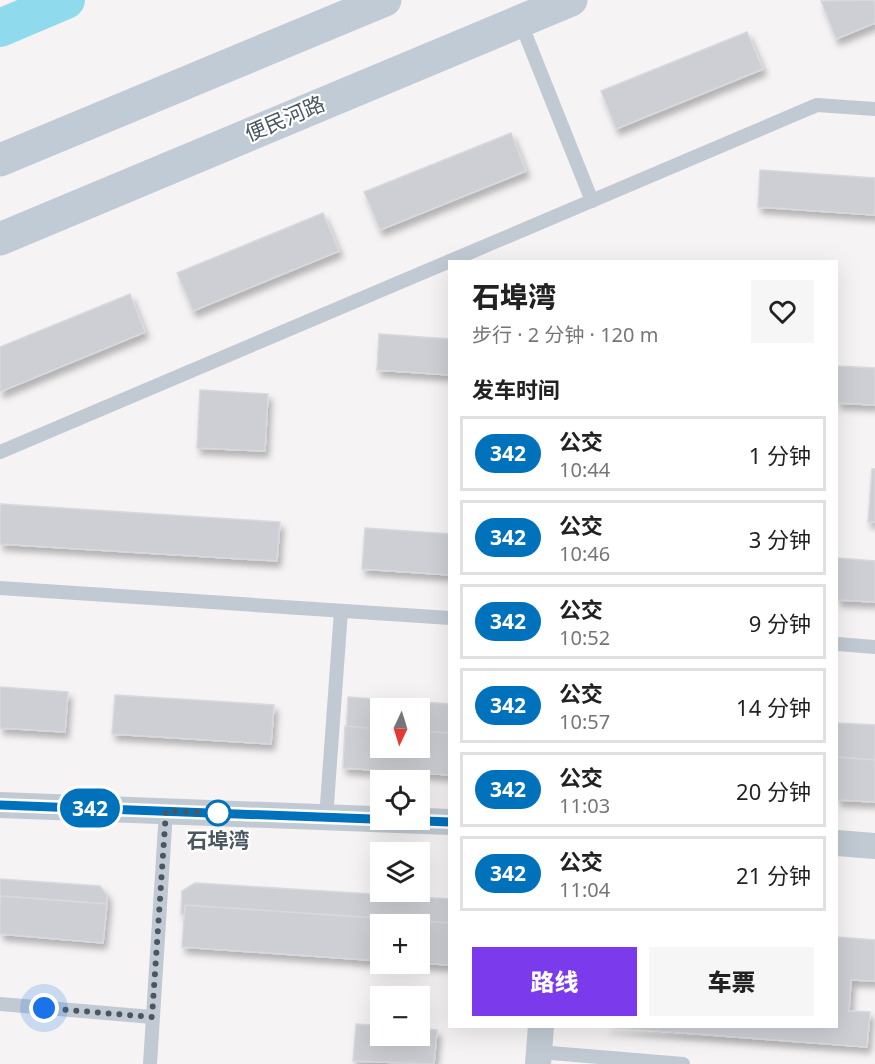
<!DOCTYPE html>
<html lang="zh">
<meta charset="utf-8">
<style>
body{margin:0;font-family:"Noto Sans","Noto Sans SC",sans-serif;background:#f6f6f6;color:#222;height:100vh;display:flex;flex-direction:column;font-size:22px;white-space:nowrap}
*{box-sizing:border-box;margin:0}
p{font-size:20px;color:#767676}
.icon{flex:none;width:33px;height:33px;fill:none;stroke:currentColor;stroke-width:2;stroke-linecap:round;stroke-linejoin:round}
.map{position:relative;flex:1;overflow:hidden}
.sheet{position:absolute;left:448px;top:260px;width:390px;height:768px;display:flex;flex-direction:column;background:#fff;border-radius:0px;box-shadow:0 6px 24px #0002}
.sheet>*{flex:none}
.badge{padding:0 12px;border-radius:20px;font-size:21px;line-height:39px}
.needle{width:39px;rotate:184deg}
.buttons{position:absolute;left:370px;top:698px;display:grid;gap:12px}
.buttons a{display:grid;place-items:center;width:60px;height:60px;border-radius:0px;background:#fff;box-shadow:0 6px 24px #0002;font-size:30px}
.you{position:absolute;width:30px;height:30px;margin:-15px;border:4px solid #fff;border-radius:50%;background:#1a73e8;box-shadow:0 0 0 9px #1a73e833}
.map>.badge{position:absolute;translate:-50% -50%;box-shadow:0 0 0 3px #fff}
h2{padding:0 24px;font-size:22px;line-height:54px}
.round{display:grid;place-items:center;flex:none;width:63px;height:63px;border-radius:0px;background:#f6f6f6}
.overview{display:flex;align-items:center;justify-content:space-between;height:102px;padding:0 24px}
h1{font-size:28px;font-weight:800;line-height:45px}
.button{display:flex;gap:12px;margin-top:auto;padding:12px 24px}
.button a{flex:1;height:69px;border-radius:0px;background:#7c3aed;color:#fff;font-size:24px;font-weight:800;line-height:69px;text-align:center}
.button a+a{background:#f6f6f6;color:#222}
ul{padding:0;list-style:none}
li{display:flex;align-items:center;gap:18px;height:75px;margin:0 12px 9px;padding:0 12px;border:3px solid #e0e0e0;border-radius:0px}
li div{flex:1}
li b{display:block;font-size:22px}
li em{font-style:normal}
li .badge{min-width:66px;font-weight:700;text-align:center}
.map>svg:first-child{display:block}
.lines{fill:none;stroke-linecap:round;stroke-linejoin:round}
.river{stroke:#90daee;stroke-width:38}
.building{fill:#cdcfd5;stroke:#d7d9de;stroke-width:1.5;filter:url(#shadow)}
.lane{stroke:#c1cad2;stroke-width:14}
.street{stroke:#c1cad2;stroke-width:26}
.secondary{stroke:#c1cbd6;stroke-width:33}
.line-casing{stroke:#fff;stroke-width:14}
.line{stroke:#0072bc;stroke-width:9}
.walk{stroke:#4a5661;stroke-width:6;stroke-dasharray:0 10.8}
.stop-dot{fill:#fff;stroke:#0072bc;stroke-width:3}
.labels{text-anchor:middle;stroke-width:4.5;stroke-linejoin:round;paint-order:stroke}
.street-label{font-size:21px;fill:#4a5661;stroke:#fff}
.stop-label{font-size:21px;font-weight:bold;fill:#4a5661;stroke:#fff}
</style>
<div class="map">
<svg width="875" height="1064" viewBox="0 0 875 1064">
<defs>
<filter id="shadow"><feDropShadow dx="3.5" dy="6" stdDeviation="3" flood-color="#0004"/></filter>
</defs>
<rect width="100%" height="100%" fill="#f5f3f3"/>
<g class="lines">
<path class="river" d="M0,28l66,-28"/>
</g>
<g class="building">
<path d="M875,0v23l-39,16 -15,-38z"/>
<path d="M747,32l16,37 -147,60 -15,-38z"/>
<path d="M511,133l15,38 -146,59 -16,-38z"/>
<path d="M760,170l115,8v37l-117,-8z"/>
<path d="M323,213l16,38 -146,60 -16,-38z"/>
<path d="M130,294l15,38 -145,60v-45z"/>
<path d="M379,334l71,5v36l-73,-5z"/>
<path d="M837,366l38,2v37l-38,-2z"/>
<path d="M200,390l68,4 -3,57 -68,-3z"/>
<path d="M872,469h3v53h-7z"/>
<path d="M0,504l280,18 -3,39 -277,-17z"/>
<path d="M365,528l85,6v41l-88,-6z"/>
<path d="M837,558l38,3v41l-38,-2z"/>
<path d="M0,687l68,5 -3,40 -65,-4z"/>
<path d="M115,695l159,10 -3,39 -159,-10z"/>
<path d="M348,697l102,7v39l-30,-2v-33h-39v31l-35,-2z"/>
<path d="M837,723l38,2v40l-38,-2z"/>
<path d="M345,726l36,3v18h39v-16l30,2v42l-107,-7z"/>
<path d="M837,757l38,3v42l-38,-2z"/>
<path d="M0,879l100,7 7,9v9l-107,-8z"/>
<path d="M195,883l255,16v33l-30,-2v-6h-39v3l-200,-13 1,-23z"/>
<path d="M0,896l107,8 -4,39 -103,-9z"/>
<path d="M185,905l265,18v42l-34,-2h4v-39h-39v37l-199,-14z"/>
<path d="M837,937l38,3v41l-24,-1 -2,31 21,1 -3,35 -261,-20 231,-1z"/>
<path d="M356,1024l25,2v9h39v-6l17,1 -3,34 -81,-3z"/>
</g>
<g class="lines">
<g class="lane">
<path d="M520,21l72,180"/>
<path d="M450,261l367,-156 58,4"/>
<path d="M0,452l450,-191"/>
<path d="M0,588l450,30"/>
<path d="M837,644l38,3"/>
<path d="M326,818l15,-207"/>
<path d="M0,1004l152,13"/>
<path d="M539,1052l144,12"/>
<path d="M150,1064l16,-253"/>
</g>
<g class="street">
<path d="M0,805l450,17"/>
<path d="M837,843l38,3"/>
<path d="M538,1064l3,-38"/>
</g>
<g class="secondary">
<path d="M0,160l385,-160"/>
<path d="M0,239l571,-239"/>
</g>
</g>
<g class="lines">
<g class="line-casing">
<path id="line" d="M0,805l450,17"/>
</g>
<use href="#line" class="line"/>
<path class="walk" d="M44,1008l108,9 14,-206 52,2"/>
</g>
<circle class="stop-dot" cx="218" cy="813" r="12"/>
<g class="labels">
<g class="street-label">
<text transform="translate(285 119) rotate(-23)" y="7">便民河路</text>
</g>
<g class="stop-label">
<text x="218" y="848">石埠湾</text>
</g>
</g>
</svg>
<div class="buttons">
<a><svg class="needle" viewBox="-14 -14 28 28"><path d="M0-13l5 13h-10z" fill="#e53935"/><path d="M0 13l5-13h-10z" fill="#767676"/></svg></a>
<a><svg class="icon" aria-label="locate" viewBox="0 0 24 24"><circle cx="12" cy="12" r="6"/><path d="M12 2v4M12 18v4M2 12h4M18 12h4"/></svg></a>
<a><svg class="icon" aria-label="layers" viewBox="0 0 24 24"><path d="M12 4l9 5-9 5-9-5zM3 14l9 5 9-5"/></svg></a>
<a>+</a>
<a>−</a>
</div>
<div class="you" style="left:44px;top:1008px"></div>
<b class="badge" style="left:90px;top:808px;background:#0072bc;color:#fff">342</b>
<section class="sheet">
<div class="overview"><div><h1>石埠湾</h1><p>步行 · 2 分钟 · 120 m</p></div><a class="round"><svg class="icon" aria-label="heart" viewBox="0 0 24 24"><path d="M12 20l-8-8c-3-5 5-10 8-4 3-6 11-1 8 4z"/></svg></a></div>
<h2>发车时间</h2>
<ul>
<li><span class="badge" style="background:#0072bc;color:#fff">342</span><div><b>公交</b><p>10:44</p></div><em>1 分钟</em></li>
<li><span class="badge" style="background:#0072bc;color:#fff">342</span><div><b>公交</b><p>10:46</p></div><em>3 分钟</em></li>
<li><span class="badge" style="background:#0072bc;color:#fff">342</span><div><b>公交</b><p>10:52</p></div><em>9 分钟</em></li>
<li><span class="badge" style="background:#0072bc;color:#fff">342</span><div><b>公交</b><p>10:57</p></div><em>14 分钟</em></li>
<li><span class="badge" style="background:#0072bc;color:#fff">342</span><div><b>公交</b><p>11:03</p></div><em>20 分钟</em></li>
<li><span class="badge" style="background:#0072bc;color:#fff">342</span><div><b>公交</b><p>11:04</p></div><em>21 分钟</em></li>
</ul>
<div class="button"><a>路线</a><a>车票</a></div>
</section>
</div>
